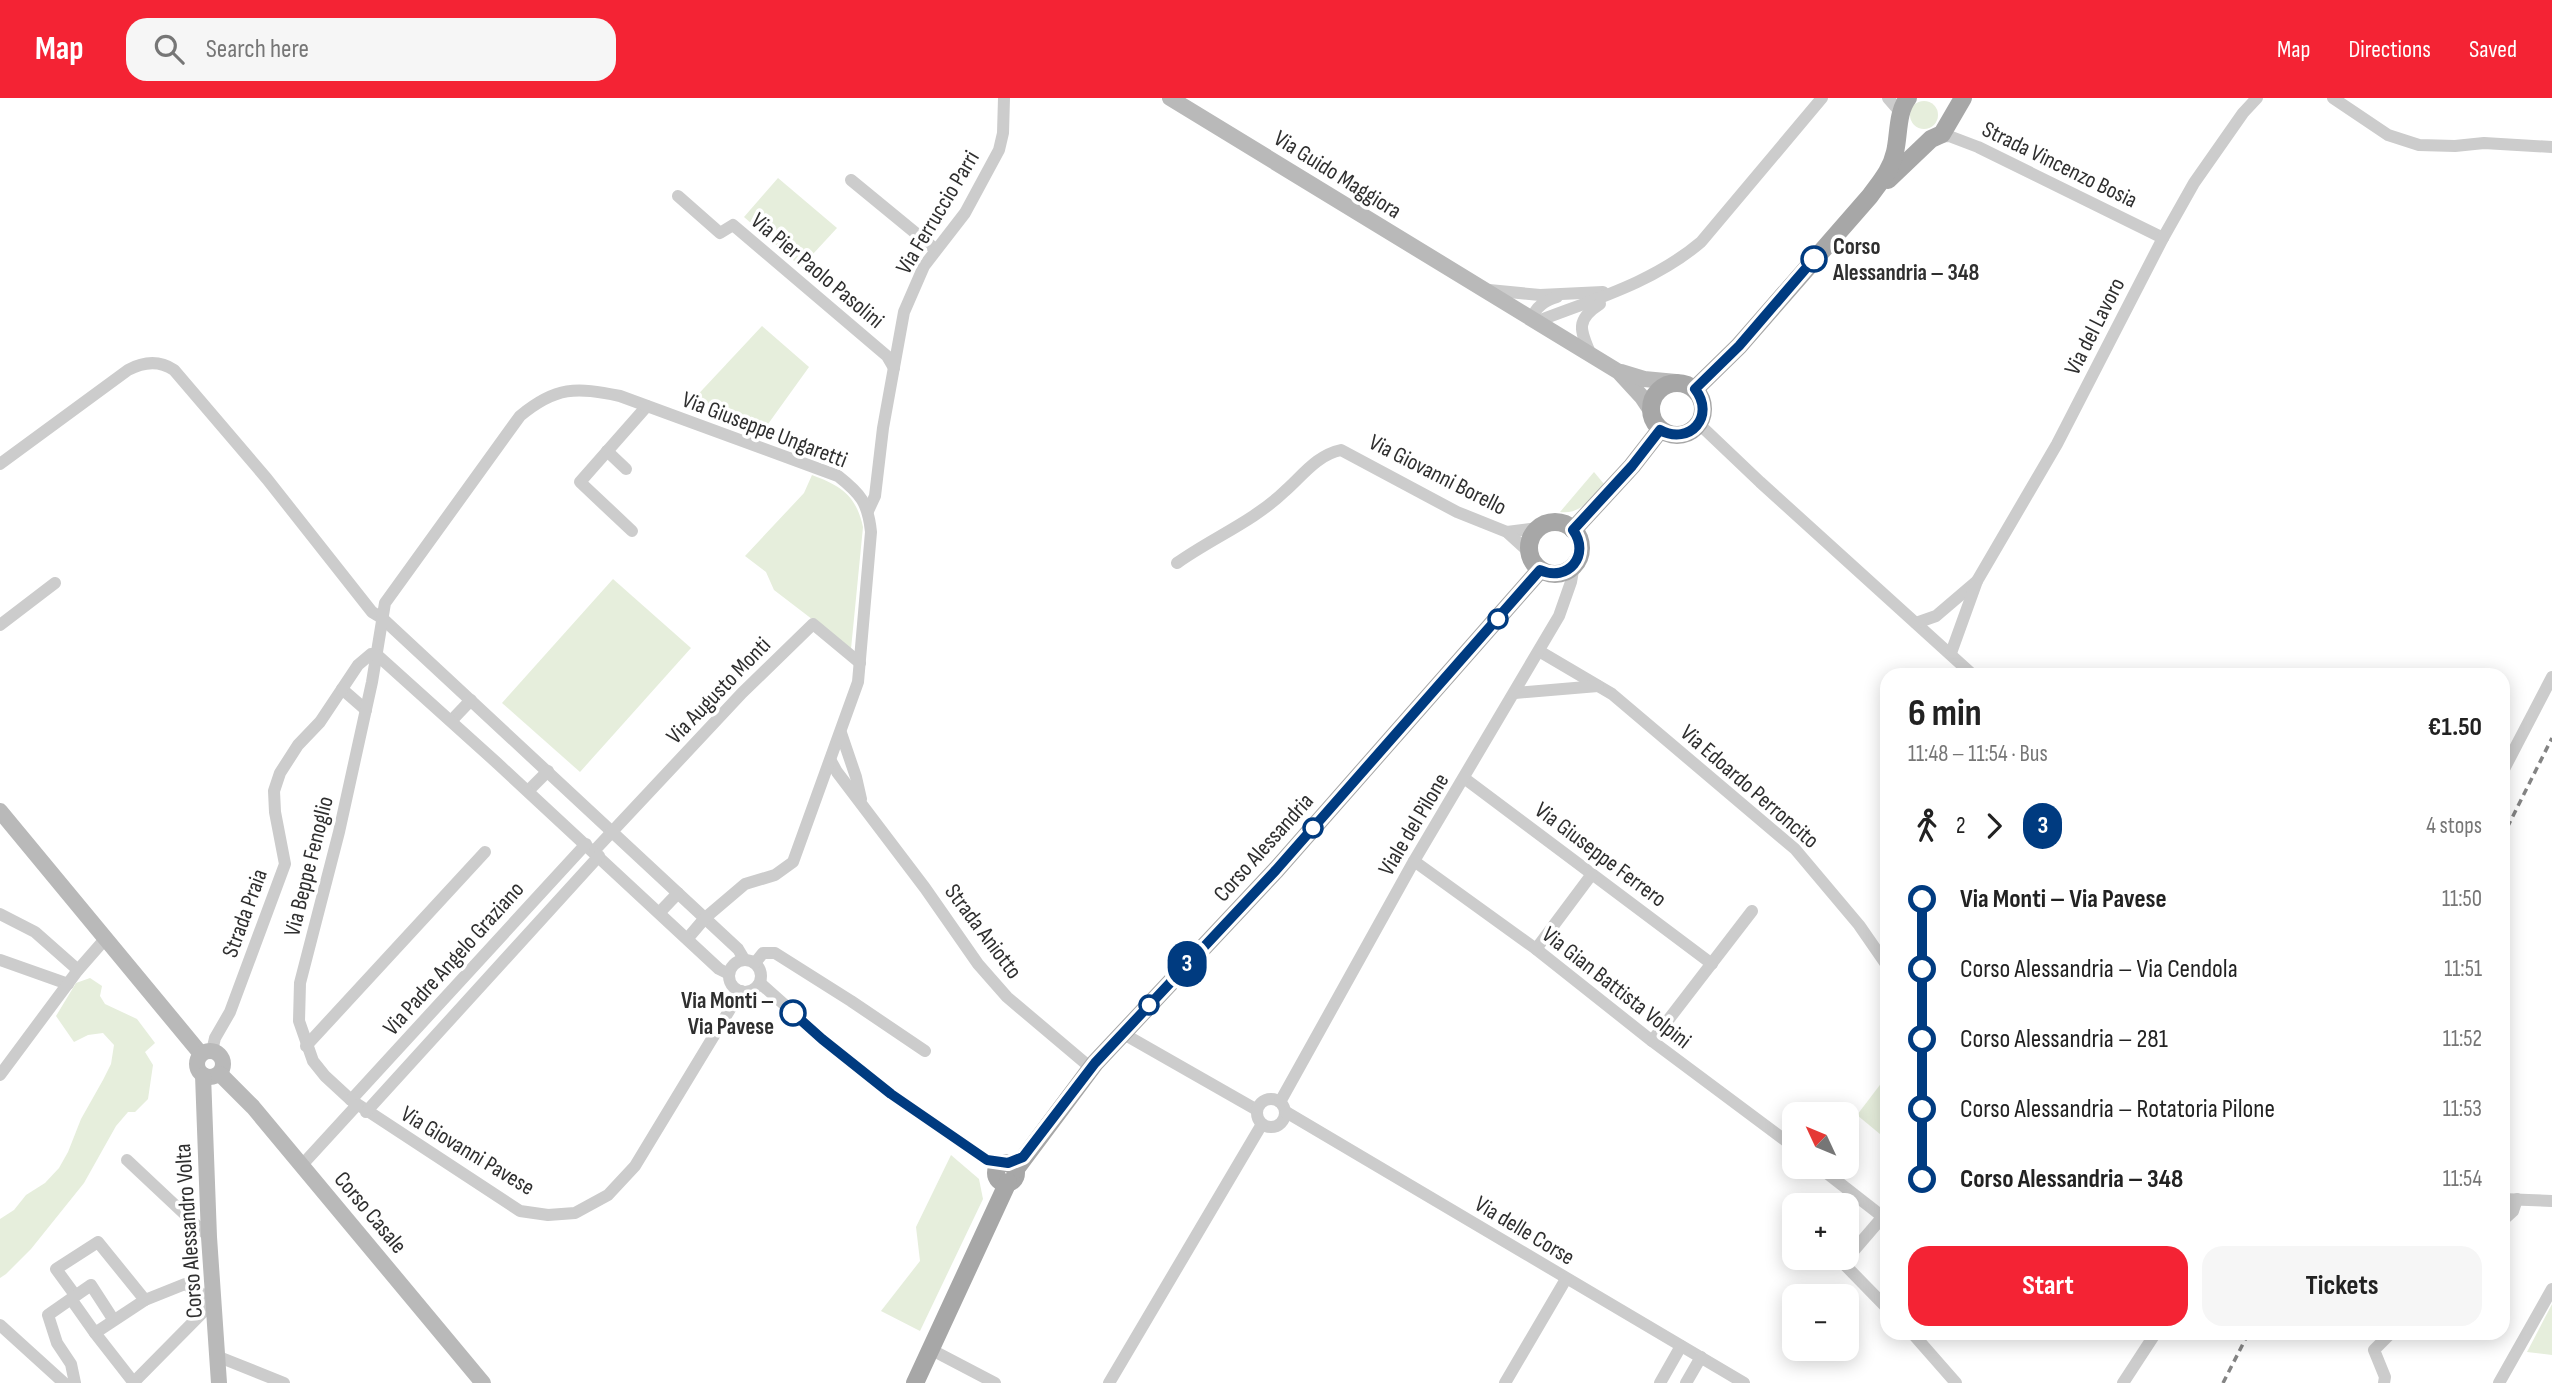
<!DOCTYPE html>
<meta charset="utf-8">
<style>
body{margin:0;font-family:"Sofia Sans Condensed",sans-serif;background:#f6f6f6;color:#222;height:100vh;display:flex;flex-direction:column;font-size:26px;white-space:nowrap}
*{box-sizing:border-box;margin:0}
p{font-size:23px;color:#767676}
.icon{flex:none;width:38px;height:38px;fill:none;stroke:currentColor;stroke-width:2;stroke-linecap:round;stroke-linejoin:round}
.map{position:relative;flex:1;overflow:hidden}
.sheet{position:absolute;left:1880px;top:570px;width:630px;height:672px;display:flex;flex-direction:column;background:#fff;border-radius:21px;box-shadow:0 4px 18px #0003}
.sheet>*{flex:none}
.badge{padding:0 14px;border-radius:23px;font-size:24px;line-height:46px}
.needle{width:46px;rotate:314deg}
.controls{position:absolute;left:1782px;top:1004px;display:grid;gap:14px}
.controls a{display:grid;place-items:center;width:77px;height:77px;border-radius:14px;background:#fff;box-shadow:0 4px 18px #0003;font-size:35px}
.map>.badge{position:absolute;translate:-50% -50%;box-shadow:0 0 0 4px #fff}
.legs{display:flex;align-items:center;gap:10px;height:77px;padding:0 28px;font-size:23px}
.legs p{margin-inline-start:auto}
.overview{display:flex;align-items:center;justify-content:space-between;height:119px;padding:0 28px}
h1{font-size:38px;font-weight:700;line-height:52px}
.button{display:flex;gap:14px;margin-top:auto;padding:14px 28px}
.button a{flex:1;height:80px;border-radius:21px;background:#f42334;color:#fff;font-size:28px;font-weight:700;line-height:80px;text-align:center}
.button a+a{background:#f6f6f6;color:#222}
ul{padding:0 28px;list-style:none}
li{display:flex;align-items:center;gap:24px;height:70px;font-size:26px}
li i{display:grid;place-items:center;width:10px;height:100%;margin:0 9px;background:currentColor}
li i::after{content:'';width:18px;height:18px;margin:-9px;border:5px solid;border-radius:50%;background:#fff}
li p{margin-inline-start:auto}
li:first-child i{background:linear-gradient(#0000 50%,currentColor 0)}
li:last-child i{background:linear-gradient(currentColor 50%,#0000 0)}
header{display:flex;align-items:center;gap:42px;box-sizing:border-box;height:98px;padding:0 35px;background:#f42334;color:#fff}
header strong{font-size:33px}
nav{display:flex;gap:38px;margin-inline-start:auto;font-size:24px}
.search{width:490px;height:63px;background:#f6f6f6;display:flex;align-items:center;gap:18px;box-sizing:border-box;padding:0 24px;border-radius:21px;color:#767676;font-size:26px}
.map>svg:first-child{display:block}
.green{fill:#e6eedc}
.lines{fill:none;stroke-linecap:round;stroke-linejoin:round}
.street{stroke:#ccc;stroke-width:12}
.secondary{stroke:#b9b9b9;stroke-width:16}
.primary{stroke:#a7a7a7;stroke-width:18}
.rail{stroke:#848484;stroke-width:3.5;stroke-dasharray:7 5;stroke-linecap:butt}
.line-1-casing{stroke:#fff;stroke-width:16}
.line-1{stroke:#003b80;stroke-width:10}
.stop-1-dot{fill:#fff;stroke:#003b80;stroke-width:3.5}
.labels{text-anchor:middle;stroke-width:7;stroke-linejoin:round;paint-order:stroke}
.street-label{font-size:23px;fill:#2f2f2f;stroke:#fff}
.stop-label{font-size:23px;font-weight:bold;fill:#2f2f2f;stroke:#fff;text-anchor:start}
</style>
<header>
<strong>Map</strong>
<div class="search"><svg class="icon" aria-label="search" viewBox="0 0 24 24"><circle cx="10" cy="10" r="6"/><path d="M15 15l6 6"/></svg>Search here</div>
<nav><a>Map</a><a>Directions</a><a>Saved</a></nav>
</header>
<div class="map">
<svg width="2552" height="1285" viewBox="0 0 2552 1285">
<rect width="100%" height="100%" fill="#fff"/>
<g class="green">
<circle cx="1924" cy="17" r="14"/>
<path d="M778,80l59,50 -36,39 -57,-50z"/>
<path d="M762,228l47,41 -46,64 -73,-28z"/>
<path d="M1594,374l10,12c-12,14 -24,31 -44,28z"/>
<path d="M812,377c29,11 44,20 51,52l-12,122 -77,-59 -8,-18 -21,-16 59,-63z"/>
<path d="M613,481l78,69 -111,124 -78,-69z"/>
<path d="M90,880l12,8 -2,10 5,8 32,15 18,24 -10,9 8,13 -5,34 -13,13h-7l-12,14 -32,57 -53,66 -25,25 -6,4v-59l14,-9 12,-15 19,-12 14,-15 9,-16 13,-33 22,-39 8,-16 3,-19 -11,-12 -15,2 -14,7 -18,-26 20,-33z"/>
<path d="M1886,979v62l-29,-24z"/>
<path d="M951,1057l28,24 4,20 -63,132 -39,-20 39,-50 -4,-34z"/>
<path d="M2552,1206v51l-25,-3z"/>
</g>
<g class="lines">
<g class="street">
<path d="M1888,0l13,15"/>
<path d="M2333,0l55,37 31,10 36,1 29,-3 68,4"/>
<path d="M1937,39l12,-1 29,11 185,91"/>
<path d="M851,82l84,69"/>
<path d="M678,98l42,37 13,-8 154,131 7,12"/>
<path d="M1489,192l51,5 63,-3"/>
<path d="M1532,220c4,-11 14,-18 25,-21"/>
<path d="M1538,223c57,-22 116,-39 163,-79l121,-144"/>
<path d="M1591,257c-11,-25 -16,-35 9,-51"/>
<path d="M1699,326l61,58 214,194"/>
<path d="M607,353l19,18"/>
<path d="M0,366l128,-94c15,-8 31,-10 46,0l93,109 105,133 10,6 356,331 6,10"/>
<path d="M868,413l7,-15 8,-68 21,-116 20,-46 41,-53 34,-63 4,-17 1,-35"/>
<path d="M632,433l-52,-49 67,-76"/>
<path d="M1507,434l31,-4"/>
<path d="M1177,465c35,-25 77,-42 108,-72 18,-16 32,-36 56,-41l116,62 50,20 22,20"/>
<path d="M1916,525l20,-7 41,-35"/>
<path d="M0,527l55,-42"/>
<path d="M1539,553l73,43 183,155 64,76 27,39"/>
<path d="M1951,555l26,-72 80,-137 106,-206 31,-55 49,-70 14,-15"/>
<path d="M342,591l24,21"/>
<path d="M1515,595l83,-7"/>
<path d="M451,623l20,-21"/>
<path d="M841,635l15,44 5,22"/>
<path d="M831,663l6,11 88,116 53,76 29,33 84,71"/>
<path d="M2502,675l50,-96"/>
<path d="M1464,680l248,186"/>
<path d="M528,693l20,-20"/>
<path d="M594,753l148,-158 71,-69 47,39"/>
<path d="M1414,763l122,88 116,92 142,106"/>
<path d="M660,814l18,-19"/>
<path d="M0,816l35,18 43,38"/>
<path d="M688,840l17,-20 40,-34 30,-9 18,-13 65,-180 13,-150c-3,-29 -10,-38 -33,-56l-218,-80c-44,-9 -64,-10 -100,20l-135,187 -13,79 -33,150 -39,151 -1,38 14,40 12,15 26,24 169,111 28,4 27,-2 33,-18 27,-29 106,-175"/>
<path d="M1536,851l56,-75"/>
<circle cx="745" cy="878" r="16"/>
<path d="M0,862l68,24"/>
<path d="M755,865l8,-10h12l76,48 74,50"/>
<path d="M760,885c72,65 146,124 227,177l15,4"/>
<path d="M1122,935l135,77"/>
<path d="M1652,943l100,-130"/>
<path d="M306,948l179,-194"/>
<path d="M212,953l3,-13 15,-26 55,-148 -10,-52 -1,-21 6,-18 18,-28 22,-23 38,-57 13,-11h5l121,109 222,206 10,5"/>
<path d="M0,977l78,-105 28,-32"/>
<circle cx="1271" cy="1015" r="14"/>
<path d="M351,1002l235,-256"/>
<path d="M1280,1004l134,-241 145,-245 12,-34 3,-17"/>
<path d="M366,1014l233,-256"/>
<path d="M1286,1014l458,271"/>
<path d="M127,1062l82,77"/>
<path d="M302,1067l55,-60"/>
<path d="M1819,1069l64,50"/>
<path d="M2502,1101l50,2"/>
<path d="M1886,1115l-43,50 43,44"/>
<path d="M2502,1123l11,-10 4,-12"/>
<path d="M75,1197l-19,-26 42,-27 47,58"/>
<path d="M71,1201l24,34 50,-33 40,-16 29,17 -81,82"/>
<path d="M0,1227l64,58"/>
<path d="M95,1235l39,50"/>
<path d="M1913,1236l43,49"/>
<path d="M930,1251l65,34"/>
<path d="M219,1259l65,26"/>
<path d="M75,1285l-4,-19 -14,-21 -9,-28 43,-30 22,34"/>
<path d="M1109,1285l153,-259"/>
<path d="M1505,1285l61,-104"/>
<path d="M1660,1285l21,-37"/>
<path d="M1686,1285l15,-26"/>
<path d="M2123,1285l32,-49"/>
<path d="M2384,1285l1,-6 -11,-27 16,-16"/>
<path d="M2499,1285l53,-94"/>
</g>
<g class="secondary">
<path d="M1170,0l449,274 23,25 8,12"/>
<path d="M1621,274l23,7 32,3"/>
<path d="M0,713l201,243"/>
<circle cx="210" cy="966" r="13"/>
<path d="M220,976l33,33 230,276"/>
<path d="M203,977l6,162 10,146"/>
</g>
<g class="primary">
<path d="M1888,82l43,-41 11,-5 21,-36"/>
<circle cx="1677" cy="311" r="26"/>
<path d="M1695,291l44,-43 131,-150c10,-14 21,-26 25,-44 4,-17 2,-40 13,-54"/>
<circle cx="1555" cy="450" r="26"/>
<path d="M1573,432l59,-64 28,-36"/>
<circle cx="1006" cy="1075" r="10"/>
<path d="M1015,1072l80,-107 181,-193 264,-300"/>
<path d="M915,1285l93,-201"/>
</g>
<g class="rail">
<path d="M2502,740l50,-100"/>
<path d="M2223,1285l25,-49"/>
</g>
</g>
<g class="lines">
<g class="line-1-casing">
<path id="line-1" d="M793,915l29,26 69,55 96,66 21,3 15,-6 72,-94 181,-193 264,-300c28,13 51,-15 33,-40l59,-64 28,-36c30,16 56,-14 35,-41l44,-43 75,-87"/>
</g>
<use href="#line-1" class="line-1"/>
</g>
<g class="stop-1-dot">
<circle cx="1814" cy="161" r="12"/>
<circle cx="1498" cy="521" r="9"/>
<circle cx="1313" cy="730" r="9"/>
<circle cx="1149" cy="907" r="9"/>
<circle cx="793" cy="915" r="12"/>
</g>
<g class="labels">
<g class="street-label">
<text transform="translate(2060 66) rotate(26)" y="8">Strada Vincenzo Bosia</text>
<text transform="translate(1338 76) rotate(32)" y="8">Via Guido Maggiora</text>
<text transform="translate(937 114) rotate(-59)" y="8">Via Ferruccio Parri</text>
<text transform="translate(818 172) rotate(40)" y="8">Via Pier Paolo Pasolini</text>
<text transform="translate(2094 228) rotate(-63)" y="8">Via del Lavoro</text>
<text transform="translate(765 331) rotate(21)" y="8">Via Giuseppe Ungaretti</text>
<text transform="translate(1438 376) rotate(27)" y="8">Via Giovanni Borello</text>
<text transform="translate(718 592) rotate(-46)" y="8">Via Augusto Monti</text>
<text transform="translate(1750 688) rotate(41)" y="8">Via Edoardo Perroncito</text>
<text transform="translate(1413 726) rotate(-59)" y="8">Viale del Pilone</text>
<text transform="translate(1263 749) rotate(-48)" y="8">Corso Alessandria</text>
<text transform="translate(1601 756) rotate(37)" y="8">Via Giuseppe Ferrero</text>
<text transform="translate(308 768) rotate(-76)" y="8">Via Beppe Fenoglio</text>
<text transform="translate(244 815) rotate(-70)" y="8">Strada Praia</text>
<text transform="translate(984 833) rotate(53)" y="8">Strada Aniotto</text>
<text transform="translate(453 860) rotate(-48)" y="8">Via Padre Angelo Graziano</text>
<text transform="translate(1617 889) rotate(38)" y="8">Via Gian Battista Volpini</text>
<text transform="translate(468 1052) rotate(31)" y="8">Via Giovanni Pavese</text>
<text transform="translate(371 1114) rotate(50)" y="8">Corso Casale</text>
<text transform="translate(1525 1132) rotate(31)" y="8">Via delle Corse</text>
<text transform="translate(188 1133) rotate(-94)" y="8">Corso Alessandro Volta</text>
</g>
<g class="stop-label">
<text x="1833" y="156">Corso<tspan x="1833" dy="26">Alessandria – 348</tspan></text>
<text x="774" y="910" text-anchor="end">Via Monti –<tspan x="774" dy="26">Via Pavese</tspan></text>
</g>
</g>
</svg>
<div class="controls">
<a><svg class="needle" viewBox="-14 -14 28 28"><path d="M0-13l5 13h-10z" fill="#e53935"/><path d="M0 13l5-13h-10z" fill="#767676"/></svg></a>
<a>+</a>
<a>−</a>
</div>
<b class="badge" style="left:1187px;top:866px;background:#003b80;color:#fff">3</b>
<section class="sheet">
<div class="overview"><div><h1>6 min</h1><p>11:48 – 11:54 · Bus</p></div><b>€1.50</b></div>
<div class="legs"><svg class="icon" aria-label="walk" viewBox="0 0 24 24"><circle cx="13" cy="4" r="2"/><path d="M13 8l-2 6 4 7M11 14l-3 7M7 12l3-4h3l4 4"/></svg>2<svg class="icon" aria-label="forward" viewBox="0 0 24 24"><path d="M9 5l7 7-7 7"/></svg><b class="badge" style="background:#003b80;color:#fff">3</b><p>4 stops</p></div>
<ul>
<li><i style="color:#003b80"></i><b>Via Monti – Via Pavese</b><p>11:50</p></li>
<li><i style="color:#003b80"></i><span>Corso Alessandria – Via Cendola</span><p>11:51</p></li>
<li><i style="color:#003b80"></i><span>Corso Alessandria – 281</span><p>11:52</p></li>
<li><i style="color:#003b80"></i><span>Corso Alessandria – Rotatoria Pilone</span><p>11:53</p></li>
<li><i style="color:#003b80"></i><b>Corso Alessandria – 348</b><p>11:54</p></li>
</ul>
<div class="button"><a>Start</a><a>Tickets</a></div>
</section>
</div>
